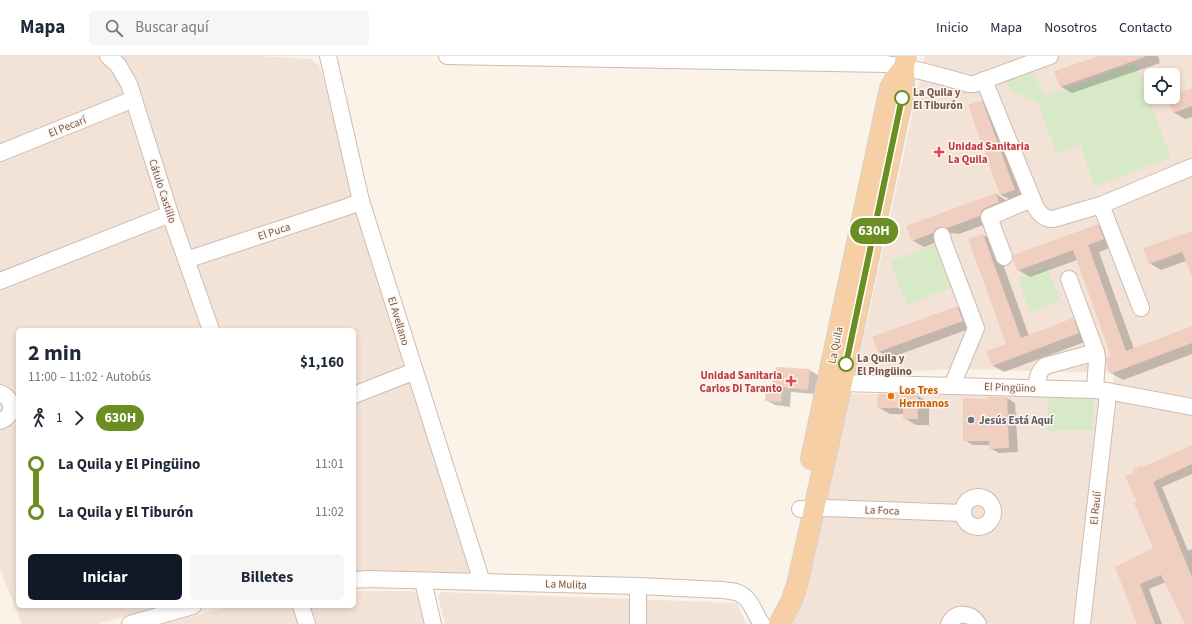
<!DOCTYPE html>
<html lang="es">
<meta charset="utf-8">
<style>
body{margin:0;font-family:"Source Sans 3",sans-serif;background:#f6f6f7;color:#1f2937;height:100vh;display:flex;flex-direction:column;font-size:15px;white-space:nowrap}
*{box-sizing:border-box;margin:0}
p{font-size:13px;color:#747a83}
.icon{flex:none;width:22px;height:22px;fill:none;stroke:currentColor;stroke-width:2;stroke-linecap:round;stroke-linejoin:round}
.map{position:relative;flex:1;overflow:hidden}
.sheet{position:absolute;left:16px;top:272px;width:340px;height:280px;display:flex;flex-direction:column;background:#fff;border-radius:6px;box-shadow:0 2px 6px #0003}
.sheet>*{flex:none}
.badge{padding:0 8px;border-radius:13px;font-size:14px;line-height:26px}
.tools{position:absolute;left:1144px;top:12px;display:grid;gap:8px}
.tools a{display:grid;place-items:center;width:36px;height:36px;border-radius:6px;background:#fff;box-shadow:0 2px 6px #0003;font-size:20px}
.map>.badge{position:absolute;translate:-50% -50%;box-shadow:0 0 0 2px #fff}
.legs{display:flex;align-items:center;gap:6px;height:44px;padding:0 12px;font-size:13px}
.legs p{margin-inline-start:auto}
.overview{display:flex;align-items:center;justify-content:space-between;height:68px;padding:0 12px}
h1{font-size:22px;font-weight:700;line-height:30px}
.button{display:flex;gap:8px;margin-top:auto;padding:8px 12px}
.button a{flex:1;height:46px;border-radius:6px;background:#111827;color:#fff;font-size:16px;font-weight:700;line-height:46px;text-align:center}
.button a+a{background:#f6f6f7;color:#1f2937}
ul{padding:0 12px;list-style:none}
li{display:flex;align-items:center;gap:14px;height:48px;font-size:15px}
li i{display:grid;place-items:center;width:6px;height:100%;margin:0 5px;background:currentColor}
li i::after{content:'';width:10px;height:10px;margin:-5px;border:3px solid;border-radius:50%;background:#fff}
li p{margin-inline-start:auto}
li:first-child i{background:linear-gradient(#0000 50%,currentColor 0)}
li:last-child i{background:linear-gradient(currentColor 50%,#0000 0)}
header{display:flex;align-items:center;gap:24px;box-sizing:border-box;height:56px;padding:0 20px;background:#fff;border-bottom:1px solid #e0e1e3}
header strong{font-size:19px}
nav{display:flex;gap:22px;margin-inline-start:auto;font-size:14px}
.search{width:280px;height:36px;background:#f6f6f7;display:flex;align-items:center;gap:10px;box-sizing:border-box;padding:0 14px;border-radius:6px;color:#747a83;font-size:15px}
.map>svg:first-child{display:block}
.residential{fill:#f3e3d7;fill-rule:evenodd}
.green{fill:#d8e9c7}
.shadow{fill:#0003}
.building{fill:#f0cfc1}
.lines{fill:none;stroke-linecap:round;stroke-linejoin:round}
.minor-casing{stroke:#cfbbb1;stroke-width:18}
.major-casing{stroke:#d8d0cd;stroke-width:22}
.minor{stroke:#fff;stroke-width:16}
.major{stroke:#f6d0a4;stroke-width:20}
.line-1-casing{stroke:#fff;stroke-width:9}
.line-1{stroke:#6b8e23;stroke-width:6}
.stop-1-dot{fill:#fff;stroke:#6b8e23;stroke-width:2}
.health-dot{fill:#e0444e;stroke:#fef6ee;stroke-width:1.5}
.food-dot{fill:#e8710a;stroke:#fef6ee;stroke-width:1.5}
.worship-dot{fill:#6b7280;stroke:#fef6ee;stroke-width:1.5}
.labels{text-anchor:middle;stroke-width:3;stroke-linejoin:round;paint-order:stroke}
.stop-label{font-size:11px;font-weight:bold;fill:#74574d;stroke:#fef6ee;text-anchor:start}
.street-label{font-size:11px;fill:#74574d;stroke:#fef6ee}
.health-label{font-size:11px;font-weight:bold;fill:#be3a42;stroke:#fef6ee;text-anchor:start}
.food-label{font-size:11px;font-weight:bold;fill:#c56008;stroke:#fef6ee;text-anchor:start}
.worship-label{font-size:11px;font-weight:bold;fill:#5b616d;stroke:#fef6ee;text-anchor:start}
</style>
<header>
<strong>Mapa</strong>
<div class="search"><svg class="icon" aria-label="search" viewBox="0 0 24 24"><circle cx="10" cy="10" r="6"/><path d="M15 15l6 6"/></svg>Buscar aquí</div>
<nav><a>Inicio</a><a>Mapa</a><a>Nosotros</a><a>Contacto</a></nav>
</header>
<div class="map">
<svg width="1192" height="568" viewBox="0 0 1192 568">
<rect width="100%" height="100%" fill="#fbf2e8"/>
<g class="residential">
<path d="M0,0h253l58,3 8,6 153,502 -1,4 -3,4 -114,-4v-241h-336v276h142l-62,18h-76l-22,-55z"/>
<path d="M925,0h267v568h-104l26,-251 -151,-4 -107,4zM1151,19h22v22h-22z"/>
<path d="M845,338l246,1 10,9 -24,220h-289z"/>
<path d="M354,535h58l6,4 8,29h-262l66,-18h124z"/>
<path d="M441,536l296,11 9,21h-301l-7,-29z"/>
</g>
<g class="green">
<path d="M1135,7l36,94 -76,30 -15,-42 -24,8 -18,-50 -28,-13 -4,-8 27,-10 13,24z"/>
<path d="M943,185l17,43 -53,21 -17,-43z"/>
<path d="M1047,211l13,33 -30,12 -12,-33z"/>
<path d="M1047,334l46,1v39l-45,1z"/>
</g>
<g class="shadow">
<path d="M1102,0h56l2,7 -88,30 -12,-7z"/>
<path d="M1192,33v28l-7,2 -12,-7 -5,-14z"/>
<path d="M982,45l11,7 33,88 -13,5 -12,-6z"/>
<path d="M996,138l11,7 -16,21 -32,12 -7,-1 -5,3 -2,3 -21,8 -12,-7z"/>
<path d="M1098,169l12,7 5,14 -16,6 35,97 58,-22v27l-69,26 -12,-7 1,-16 -35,-97 -47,17 -12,-7z"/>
<path d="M1192,176v43l-6,-14 -25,9 -12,-7z"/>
<path d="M983,179l12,7 34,94 44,-16 12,6 5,14 -86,32 -12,-7 15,-21 -37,-104z"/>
<path d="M957,251l12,7 5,13 -84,31 -12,-7z"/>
<path d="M809,314l9,5 -1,19 -26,-2 -1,15 -15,-2 -9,-5 7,-11 4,-14z"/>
<path d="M918,340l11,6v23h-13l-12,-7v-4h-14l-12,-7z"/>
<path d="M1007,342l8,5 3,49 -19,1 -9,-5v-3h-17l-9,-5z"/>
<path d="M1192,390v28l-30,13 26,64 4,-2v75h-6l-20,-42 -17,7 13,35h-24l-22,-56 38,-20 -16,-45 -4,-30 8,-6h2z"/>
</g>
<g class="building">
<path d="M1099,0h46v1l-85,30 -6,-16z"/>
<path d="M1192,32v18l-19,7 -6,-15 6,-1v-2z"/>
<path d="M982,44l33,90 -15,5 -32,-90z"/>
<path d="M996,137l3,9 -14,6 -4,3 -1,5 -33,12 -7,-1 -5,2 -2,4 -21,8 -6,-15z"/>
<path d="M1098,168l6,15 -16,6 38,106 66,-25v17l-82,31 -4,-11v-5l5,-2 -38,-106 -56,21 -4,-12v-4z"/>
<path d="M1192,175v45l-10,-24 -33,12 -6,-16z"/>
<path d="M983,178l38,104 52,-20 6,15 -87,33 -6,-15 20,-7 -38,-105z"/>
<path d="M957,250l6,15 -85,31 -6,-15z"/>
<path d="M776,311l34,2 -2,21 -26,-3 -1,15 -16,-1 1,-13h6l2,-15 2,1z"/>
<path d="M878,338l40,1v24h-15v-11h-26z"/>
<path d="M987,341h20l2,51 -20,1v-8h-26v-43l24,1z"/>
<path d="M1192,389v19l-39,18 39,95v47h-7l-24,-49 -21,9 15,40h-18l-22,-57 38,-19 -19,-45 3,-1 -12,-26 8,-3 -1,-3 10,-5 1,2z"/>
</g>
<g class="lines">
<g class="minor-casing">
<g id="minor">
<path d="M108,0l10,9 11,19 41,130 41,116"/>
<path d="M328,0l33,145 121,381"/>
<path d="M447,0l439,8c28,4 55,12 83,20h5l76,-28"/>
<path d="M984,24l52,128c5,7 8,11 17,11l48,-14 91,-38"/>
<path d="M0,97l134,-54"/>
<path d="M1101,149l40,103"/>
<path d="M942,180l1,5 33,87 -24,58"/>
<path d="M1004,201l-15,-40 43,-18"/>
<path d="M186,204l161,-53 14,-6"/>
<path d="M1069,223l27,73 1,7 -2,31"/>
<path d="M0,225l170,-67"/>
<path d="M842,327l253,7 12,1 85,16"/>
<path d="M1037,332c0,-9 1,-16 8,-22l51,-14"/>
<path d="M0,337c15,6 15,23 0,28"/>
<path d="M354,339l61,-24"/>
<circle cx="978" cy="456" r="15"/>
<path d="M800,453l26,-1 137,5"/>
<path d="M354,524l14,-1 270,7 85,4c5,1 9,1 13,2 15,4 18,22 26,32"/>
<path d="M423,525l10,43"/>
<path d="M638,530v38"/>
<path d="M301,550l6,18"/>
<path d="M130,568l63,-18"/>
<path d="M949,568c7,-13 22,-12 29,0"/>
<path d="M1082,568l25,-221v-12"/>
</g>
</g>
<g class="major-casing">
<g id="major">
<path d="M811,403l79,-371 6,-11 8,-10"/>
<path d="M779,568l12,-22 6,-17 45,-202 62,-292v-24l2,-11"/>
</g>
</g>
<use href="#minor" class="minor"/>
<use href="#major" class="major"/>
</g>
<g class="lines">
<g class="line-1-casing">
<path id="line-1" d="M846,308l56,-266"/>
</g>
<use href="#line-1" class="line-1"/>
</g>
<g class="stop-1-dot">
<circle cx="902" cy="42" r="7"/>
<circle cx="846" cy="308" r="7"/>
</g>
<g class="health-dot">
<path d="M937 90h4v4h4v4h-4v4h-4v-4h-4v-4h4z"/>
<path d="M789 319h4v4h4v4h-4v4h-4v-4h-4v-4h4z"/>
</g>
<circle class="food-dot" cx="891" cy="340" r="4"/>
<circle class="worship-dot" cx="971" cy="364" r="4"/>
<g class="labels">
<g class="stop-label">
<text x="913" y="40">La Quila y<tspan x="913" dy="13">El Tiburón</tspan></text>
<text x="857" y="306">La Quila y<tspan x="857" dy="13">El Pingüino</tspan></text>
</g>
<g class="street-label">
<text transform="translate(67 70) rotate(-22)" y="4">El Pecarí</text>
<text transform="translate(163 135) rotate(72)" y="4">Cátulo Castillo</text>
<text transform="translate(274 175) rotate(-18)" y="4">El Puca</text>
<text transform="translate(399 265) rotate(73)" y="4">El Avellano</text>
<text transform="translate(835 289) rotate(-78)" y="4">La Quila</text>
<text transform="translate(1010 331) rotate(2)" y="4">El Pingüino</text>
<text transform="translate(1095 452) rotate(-84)" y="4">El Raulí</text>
<text transform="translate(882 454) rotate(2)" y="4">La Foca</text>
<text transform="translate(566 528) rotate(2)" y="4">La Mulita</text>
</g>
<g class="health-label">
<text x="948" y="94">Unidad Sanitaria<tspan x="948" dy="13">La Quila</tspan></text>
<text x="782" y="323" text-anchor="end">Unidad Sanitaria<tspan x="782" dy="13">Carlos Di Taranto</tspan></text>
</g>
<g class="food-label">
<text x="899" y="338">Los Tres<tspan x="899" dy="13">Hermanos</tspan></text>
</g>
<g class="worship-label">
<text x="979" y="368">Jesús Está Aquí</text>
</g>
</g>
</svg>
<div class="tools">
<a><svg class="icon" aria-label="locate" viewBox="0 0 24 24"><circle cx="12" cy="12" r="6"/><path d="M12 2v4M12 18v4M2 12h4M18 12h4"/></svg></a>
</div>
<b class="badge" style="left:874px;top:175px;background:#6b8e23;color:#fff">630H</b>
<section class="sheet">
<div class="overview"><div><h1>2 min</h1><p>11:00 – 11:02 · Autobús</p></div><b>$1,160</b></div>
<div class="legs"><svg class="icon" aria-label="walk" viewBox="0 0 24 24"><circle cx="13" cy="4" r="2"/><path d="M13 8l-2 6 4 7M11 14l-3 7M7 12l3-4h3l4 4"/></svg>1<svg class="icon" aria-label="forward" viewBox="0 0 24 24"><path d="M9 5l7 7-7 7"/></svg><b class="badge" style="background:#6b8e23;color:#fff">630H</b></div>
<ul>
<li><i style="color:#6b8e23"></i><b>La Quila y El Pingüino</b><p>11:01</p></li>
<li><i style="color:#6b8e23"></i><b>La Quila y El Tiburón</b><p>11:02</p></li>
</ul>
<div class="button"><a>Iniciar</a><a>Billetes</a></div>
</section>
</div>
